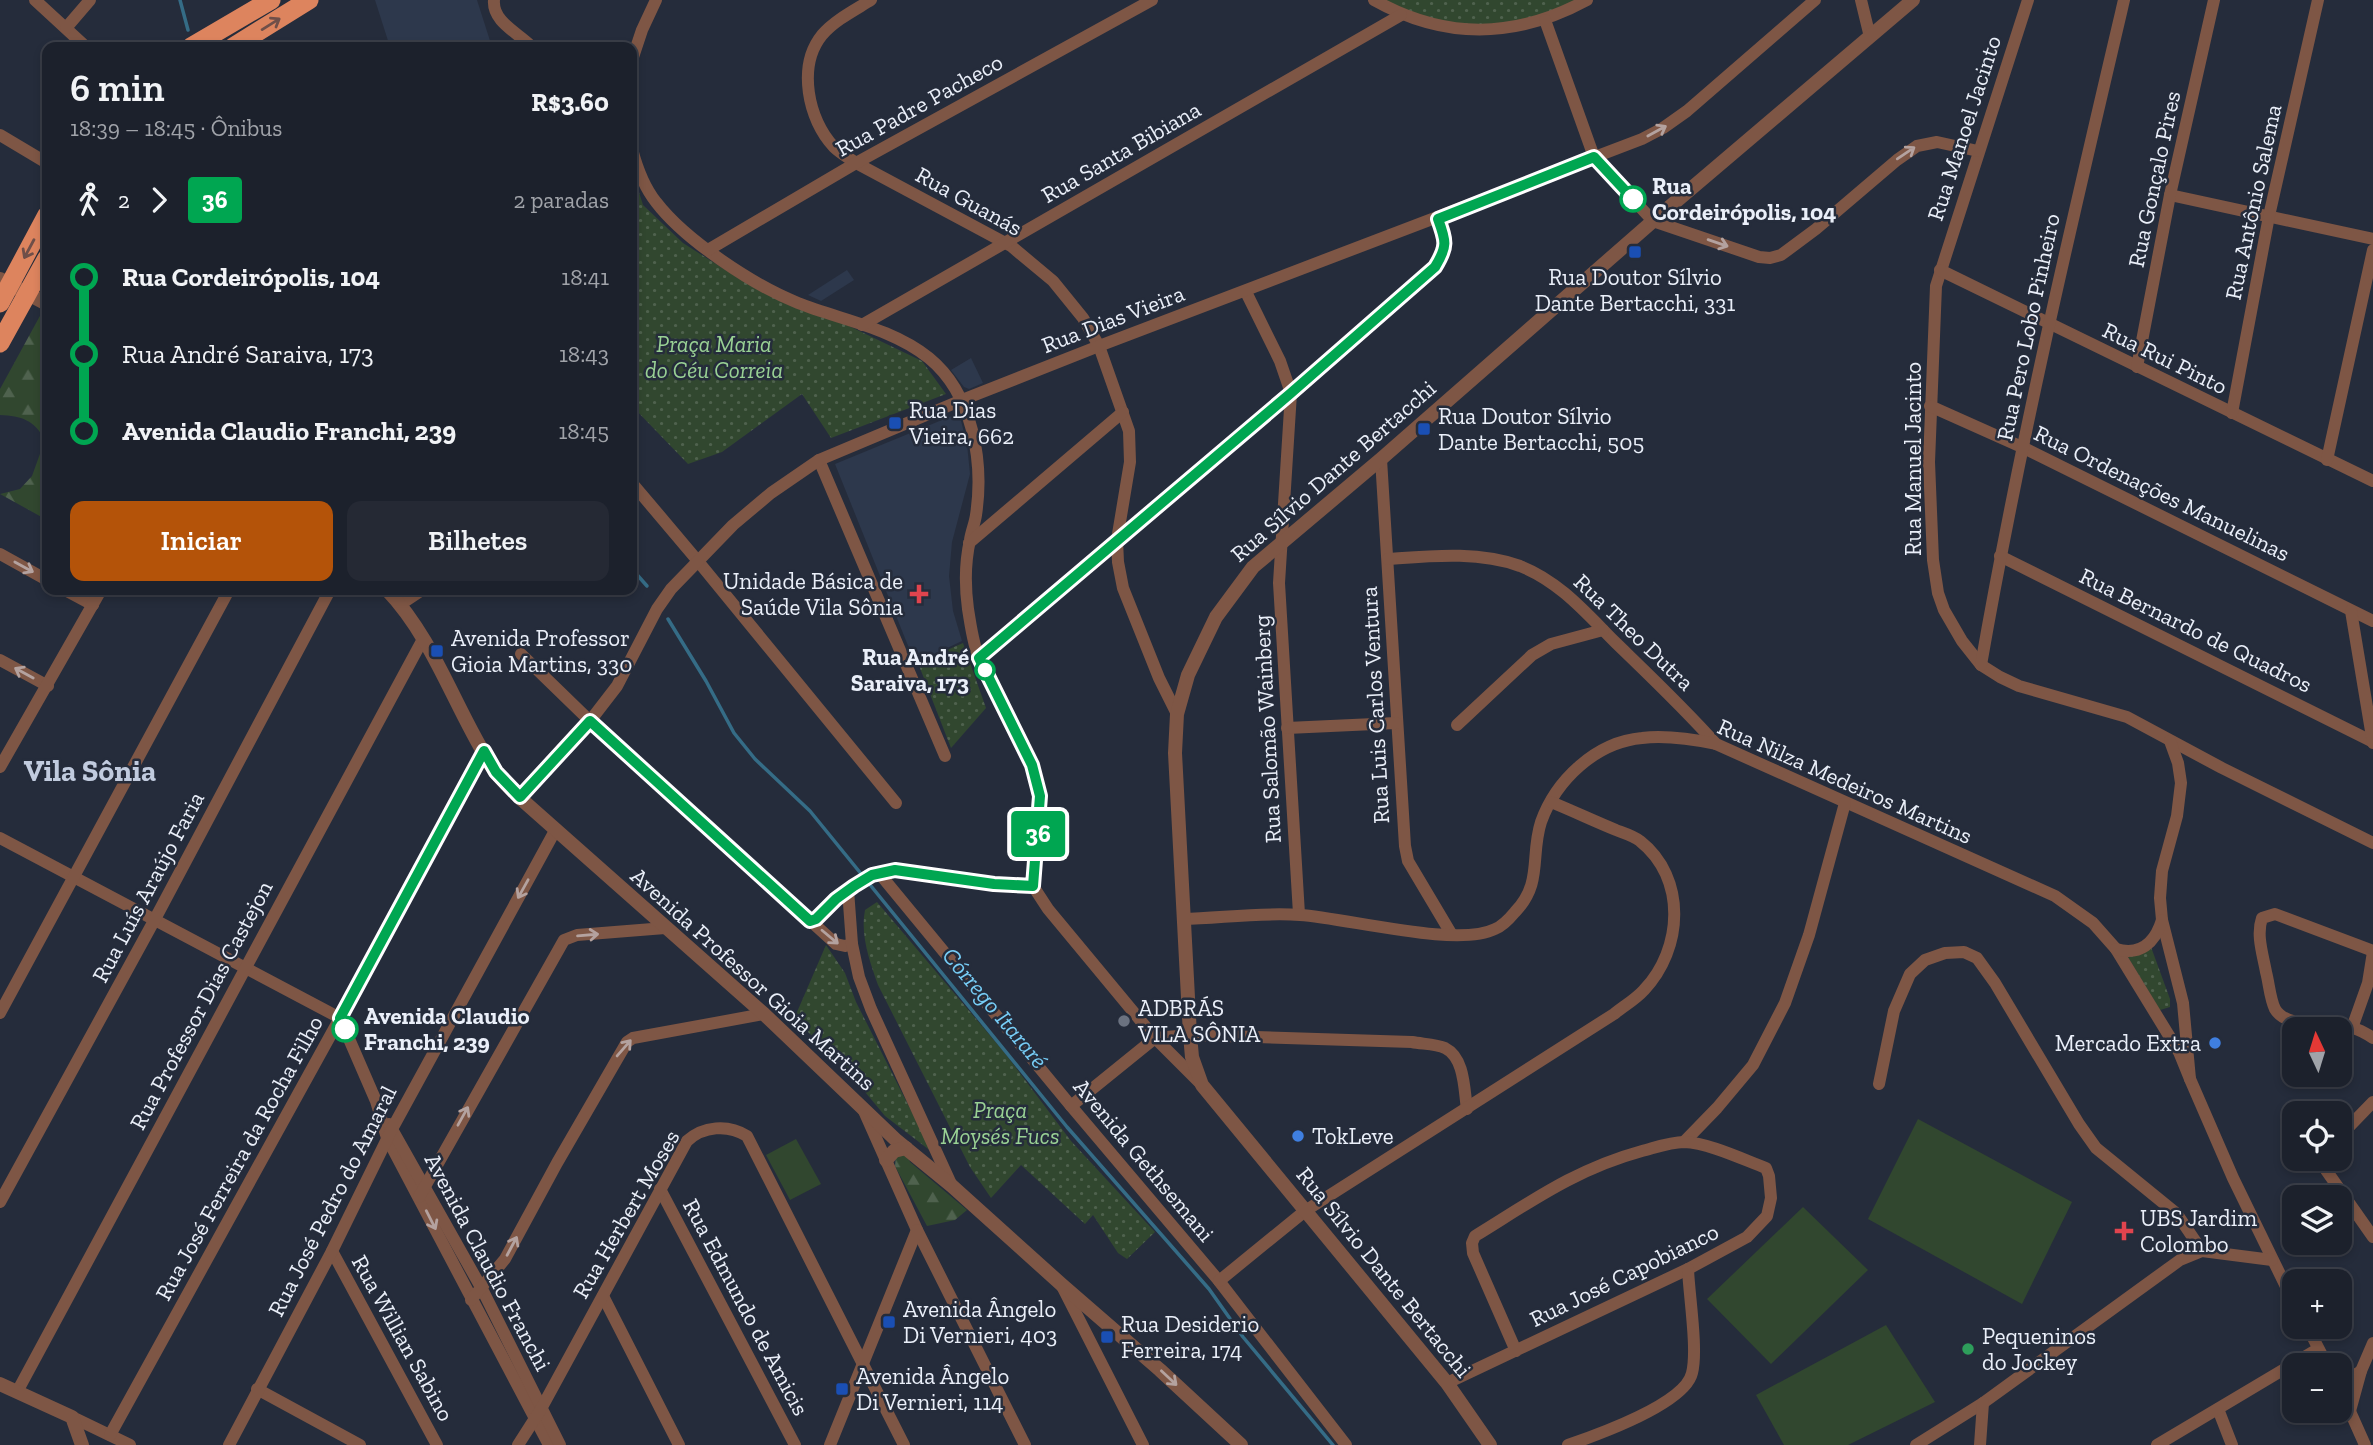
<!DOCTYPE html>
<html lang="pt">
<meta charset="utf-8">
<style>
body{margin:0;font-family:"Zilla Slab",serif;background:#252934;color:#f1f3f6;height:100vh;display:flex;flex-direction:column;font-size:26px;white-space:nowrap}
*{box-sizing:border-box;margin:0}
p{font-size:23px;color:#a0a3a9}
.icon{flex:none;width:38px;height:38px;fill:none;stroke:currentColor;stroke-width:2;stroke-linecap:round;stroke-linejoin:round}
.map{position:relative;flex:1;overflow:hidden}
.details{position:absolute;left:42px;top:42px;width:595px;height:553px;display:flex;flex-direction:column;background:#1c212c;border-radius:14px;box-shadow:0 4px 10px #0003,0 0 0 2px #3a3e48}
.details>*{flex:none}
.badge{padding:0 14px;border-radius:5px;font-size:24px;line-height:46px}
.needle{width:46px;rotate:356deg}
.tools{position:absolute;left:2282px;top:1017px;display:grid;gap:14px}
.tools a{display:grid;place-items:center;width:70px;height:70px;border-radius:14px;background:#1c212c;box-shadow:0 4px 10px #0003,0 0 0 2px #3a3e48;font-size:35px}
.map>.badge{position:absolute;translate:-50% -50%;box-shadow:0 0 0 4px #fff}
.legs{display:flex;align-items:center;gap:10px;height:77px;padding:0 28px;font-size:23px}
.legs p{margin-inline-start:auto}
.overview{display:flex;align-items:center;justify-content:space-between;height:119px;padding:0 28px}
h1{font-size:38px;font-weight:600;line-height:52px}
.button{display:flex;gap:14px;margin-top:auto;padding:14px 28px}
.button a{flex:1;height:80px;border-radius:14px;background:#b45309;color:#fff;font-size:28px;font-weight:600;line-height:80px;text-align:center}
.button a+a{background:#252934;color:#f1f3f6}
ul{padding:0 28px;list-style:none}
li{display:flex;align-items:center;gap:24px;height:77px;font-size:26px}
li i{display:grid;place-items:center;width:10px;height:100%;margin:0 9px;background:currentColor}
li i::after{content:'';width:18px;height:18px;margin:-9px;border:5px solid;border-radius:50%;background:#1c212c}
li p{margin-inline-start:auto}
li:first-child i{background:linear-gradient(#0000 50%,currentColor 0)}
li:last-child i{background:linear-gradient(currentColor 50%,#0000 0)}
.map>svg:first-child{display:block}
.built{fill:#2d384c}
.grass{fill:#31472f}
.forest{fill:url(#forest-firs)}
.park{fill:url(#park-dots)}
.lines{fill:none;stroke-linecap:round;stroke-linejoin:round}
.stream{stroke:#356c86;stroke-width:3.5}
.minor{stroke:#7e5645;stroke-width:12}
.tertiary{stroke:#7e5645;stroke-width:14}
.trunk{stroke:#dd845e;stroke-width:19}
.oneway{stroke:#6f4f49}
.oneway2{stroke:#b4a29f}
.line-1-casing{stroke:#fff;stroke-width:16}
.line-1{stroke:#00a651;stroke-width:10}
.stop-1-dot{fill:#fff;stroke:#00a651;stroke-width:3.5}
.transit-dot{fill:#1a4fb4;stroke:#252c3b;stroke-width:2.5}
.health-dot{fill:#e0444e;stroke:#252c3b;stroke-width:2.5}
.worship-dot{fill:#6b7280;stroke:#252c3b;stroke-width:2.5}
.shop-dot{fill:#3f7fe0;stroke:#252c3b;stroke-width:2.5}
.leisure-dot{fill:#2e9e5b;stroke:#252c3b;stroke-width:2.5}
.labels{text-anchor:middle;stroke-width:5;stroke-linejoin:round;paint-order:stroke}
.street-label{font-size:23px;fill:#eaeff9;stroke:#252c3b}
.stop-label{font-size:23px;font-weight:bold;fill:#eaeff9;stroke:#252c3b;text-anchor:start}
.poi-label{font-size:23px;fill:#eaeff9;stroke:#252c3b;text-anchor:start}
.park-label{font-size:23px;font-style:italic;fill:#99d194;stroke:#252c3b}
.water-label{font-size:24px;font-style:italic;fill:#77cdf6;stroke:#252c3b}
.district-label{font-size:30px;font-weight:bold;fill:#c1cbde;stroke:#252c3b}
</style>
<div class="map">
<svg width="2373" height="1445" viewBox="0 0 2373 1445">
<defs>
<pattern id="forest-firs" width="22" height="20" patternUnits="userSpaceOnUse" patternTransform="scale(1.75)"><rect width="22" height="20" fill="#31472f"/><path d="M5 1l3.5 6h-7zM16 11l3.5 6h-7z" fill="#4f624e"/></pattern>
<pattern id="park-dots" width="8" height="8" patternUnits="userSpaceOnUse" patternTransform="scale(1.75)"><rect width="8" height="8" fill="#31472f"/><path d="M2 2h.1M6 6h.1" fill="none" stroke="#4f624e" stroke-width="1.8" stroke-linecap="round"/></pattern>
</defs>
<rect width="100%" height="100%" fill="#252c3b"/>
<g class="built">
<path d="M375,0h102l15,47h-102z"/>
<path d="M847,270l7,10 -33,21 -13,-6z"/>
<path d="M971,358l12,25 -14,6 -5,-2 -13,-17z"/>
<path d="M959,413l8,31 3,30 -18,68 -3,34 4,35 9,30 -47,22 -80,-199z"/>
</g>
<g class="grass">
<path d="M1918,1119l154,83 -50,102 -154,-85z"/>
<path d="M796,1139l25,45 -31,16 -24,-45z"/>
<path d="M1803,1207l65,63 -97,94 -64,-65z"/>
<path d="M1886,1325l49,77 -87,43h-64l-28,-50z"/>
</g>
<g class="forest">
<path d="M41,314l6,4v202l-47,-26 20,-5 12,-13 13,-36c-11,-20 -23,-24 -45,-25v-26z"/>
<path d="M907,1154l3,8 57,48 -12,10 -28,6 -32,-60 1,-10z"/>
</g>
<g class="park">
<path d="M1383,0h201l-39,19 -79,9 -64,-14z"/>
<path d="M632,170l11,35 40,38 55,35 111,48 73,35 24,33 -115,44 -29,-44 -80,58 -34,12 -56,-58z"/>
<path d="M963,643l23,65 -35,40 -33,-85z"/>
<path d="M877,902l127,150 67,89 84,91 -28,27 -9,-6 -25,-38 -8,9 -64,-59 -30,33 -21,-31 -92,-182c-8,-23 -18,-50 -13,-75z"/>
<path d="M826,945l19,28 11,29 76,150 -47,-36 -44,-53 -47,-44z"/>
<path d="M2151,947l19,52v8l-10,3 -34,-56z"/>
</g>
<g class="lines">
<g class="stream">
<path d="M180,0l8,30"/>
<path d="M632,569l15,17"/>
<path d="M668,619l38,62 28,52 21,26 55,52 257,316 142,162 34,48 90,108"/>
</g>
<g class="minor">
<path d="M35,0l51,47"/>
<path d="M494,0c-2,22 25,33 38,47"/>
<path d="M871,0c-16,10 -36,20 -49,35 -25,31 -14,85 12,112 6,6 15,11 22,16l155,83 42,35 30,37 16,28 30,85 1,31 -13,78 1,22 5,26 36,90 18,36"/>
<path d="M1374,0c71,40 141,39 213,0"/>
<path d="M1861,0l9,37"/>
<path d="M2028,0l-92,286 -7,176 4,98 5,33 6,17 18,31 19,24 19,12 19,9 108,31 95,51 151,75"/>
<path d="M1545,20l49,137 59,64 106,36 11,1 11,-3 35,-26 81,-69 20,-14 20,-4 41,9"/>
<path d="M66,28l24,-28"/>
<path d="M632,60l10,-30 14,-30"/>
<path d="M0,135l47,28"/>
<path d="M632,149c5,19 12,38 24,53 29,38 97,83 142,101 43,17 94,25 131,55 44,36 55,104 47,157 -1,8 -5,17 -6,25 -5,22 -5,47 -2,69 3,18 5,36 12,52 18,40 56,93 60,135 3,29 -4,61 -7,90"/>
<path d="M2170,195l203,44"/>
<path d="M708,250l148,-87 296,-163"/>
<path d="M1940,270l433,211"/>
<path d="M1246,292l34,69 11,32 -12,190 20,331"/>
<path d="M862,325l539,-310"/>
<path d="M2137,367l33,-172 44,-195"/>
<path d="M1930,406l94,42 349,173"/>
<path d="M2232,413l37,-197 49,-216"/>
<path d="M1381,459l24,387 3,15 44,74"/>
<path d="M819,460l126,296"/>
<path d="M2327,460l46,-210"/>
<path d="M632,483l65,77 199,243"/>
<path d="M969,543l154,-131"/>
<path d="M0,554l47,26"/>
<path d="M2000,556l373,186"/>
<path d="M1388,559c43,-3 90,-8 132,7 39,15 66,47 95,76 34,33 69,66 101,102"/>
<path d="M65,590l28,15"/>
<path d="M401,604l21,-14"/>
<path d="M2351,611l22,132"/>
<path d="M521,654l69,67 246,223 9,2 7,-2"/>
<path d="M979,658l312,-265 144,-126c13,-21 11,-26 3,-48"/>
<path d="M0,660l48,26"/>
<path d="M1981,665c39,-224 91,-444 143,-665"/>
<path d="M1457,725l75,-70 19,-11 52,-14"/>
<path d="M1287,728l109,-5"/>
<path d="M2170,741l8,22 3,20 -4,33 -15,55 -2,27 2,22 21,83 7,76 43,99 61,125"/>
<path d="M0,767l101,-177"/>
<path d="M520,798l70,-77 27,-35 40,-77 14,-20 62,-64 38,-32 48,-33 143,-60 137,-54 543,-207 21,-11 24,-17 128,-111"/>
<path d="M0,838l340,180 36,83 11,37 162,307"/>
<path d="M879,873l192,233 148,175 127,164"/>
<path d="M1033,886l15,23 107,129 45,45"/>
<path d="M848,890l4,54 7,33 12,32 81,177"/>
<path d="M1183,919c38,-1 79,-7 117,-4 47,3 157,33 195,14 8,-3 15,-11 20,-17 28,-29 15,-56 26,-90 15,-42 55,-80 101,-84 25,-3 50,1 74,6l339,152 38,27 23,26 63,103 11,27"/>
<path d="M810,921l6,-2 20,-20 18,-13 18,-11 23,-5 99,14 39,2"/>
<path d="M2116,949c24,7 39,-6 46,-29"/>
<path d="M2373,951l-98,-37 -13,4c-6,17 1,37 4,54 3,11 4,27 9,37 12,21 58,14 78,19 7,2 14,6 20,10"/>
<path d="M0,1013l229,-423"/>
<path d="M2352,1028l16,-45 5,-31"/>
<path d="M1155,1038l35,-3 222,7c10,2 24,2 33,6 20,10 19,42 22,61"/>
<path d="M1879,1084l15,-73 16,-37 15,-14 20,-7 19,-1 13,6 18,25 84,141 17,24 81,66 25,37"/>
<path d="M1071,1106l84,-68"/>
<path d="M864,1111l53,119 108,215"/>
<path d="M389,1124l93,165 78,156"/>
<path d="M2340,1136l33,-34"/>
<path d="M1684,1142l33,-34 36,-43 32,-62 24,-68 36,-132"/>
<path d="M2326,1158v12l47,67"/>
<path d="M660,1189l135,256"/>
<path d="M419,1197l145,-257 13,-5 88,-7"/>
<path d="M0,1202l155,-283 175,-329"/>
<path d="M332,1251l105,194"/>
<path d="M1219,1281l86,-70 309,-197c10,-8 22,-15 30,-24 39,-41 43,-112 -4,-149 -6,-5 -16,-8 -24,-11 -22,-9 -43,-19 -65,-28"/>
<path d="M1062,1286l81,159"/>
<path d="M603,1296l76,149"/>
<path d="M471,1300l34,-41 52,-96 70,-121 6,-4 131,-24"/>
<path d="M2307,1326l20,39"/>
<path d="M2340,1381l8,-2 13,-8"/>
<path d="M1447,1383l241,-114 59,-32 20,-21 4,-18 -2,-22 -3,-8c-24,-9 -57,-25 -82,-26 -14,0 -30,6 -42,9 -66,18 -110,50 -167,85l-3,7 1,10 43,98"/>
<path d="M257,1389l103,56"/>
<path d="M2340,1389l25,56"/>
<path d="M17,1392l406,-753"/>
<path d="M2218,1409l14,36"/>
<path d="M2350,1411l11,-40 12,-28"/>
<path d="M72,1417l58,28"/>
<path d="M110,1435l230,-417 144,-267"/>
<path d="M229,1445l103,-194 60,-122 164,-300"/>
<path d="M518,1445l23,-36 146,-268c16,-15 41,-17 60,-5l157,309"/>
<path d="M830,1445l87,-215"/>
<path d="M1568,1445c29,-10 117,-41 124,-72 6,-23 -3,-78 -4,-104"/>
<path d="M1916,1445l67,-42 197,-143 22,-9 70,9"/>
<path d="M1980,1445l3,-42"/>
<path d="M2157,1445l161,-96"/>
</g>
<g class="tertiary">
<path d="M0,279l47,25"/>
<path d="M387,590c48,50 69,122 107,180 7,10 17,19 26,28l244,216 133,127 55,45 110,99 98,85 81,75"/>
<path d="M886,1160l8,-9 12,-3"/>
<path d="M0,1384l72,33 10,28"/>
<path d="M1490,1445l-43,-62 -245,-298 -10,-28 -2,-22 -15,-282 2,-39 11,-39 28,-58 37,-50 128,-108 272,-238 260,-221"/>
</g>
<g class="trunk">
<path d="M191,47l80,-47"/>
<path d="M233,47l76,-47"/>
<path d="M0,303l47,-88"/>
<path d="M0,343l47,-85"/>
</g>
</g>
<defs><path id="oneway-shaft" d="M-6 0H5M1.5-3L5.5 0L1.5 3" fill="none" stroke-width="1.6" stroke-linecap="round" stroke-linejoin="round" transform="scale(1.75)"/></defs>
<g class="oneway">
<use href="#oneway-shaft" transform="translate(271 24) rotate(-32)"/>
<use href="#oneway-shaft" transform="translate(29 249) rotate(118)"/>
</g>
<g class="oneway2">
<use href="#oneway-shaft" transform="translate(1657 131) rotate(-29)"/>
<use href="#oneway-shaft" transform="translate(1906 153) rotate(-34)"/>
<use href="#oneway-shaft" transform="translate(1718 243) rotate(19)"/>
<use href="#oneway-shaft" transform="translate(24 567) rotate(29)"/>
<use href="#oneway-shaft" transform="translate(24 673) rotate(-151)"/>
<use href="#oneway-shaft" transform="translate(523 889) rotate(119)"/>
<use href="#oneway-shaft" transform="translate(588 935) rotate(-5)"/>
<use href="#oneway-shaft" transform="translate(830 937) rotate(40)"/>
<use href="#oneway-shaft" transform="translate(624 1048) rotate(-49)"/>
<use href="#oneway-shaft" transform="translate(463 1116) rotate(-61)"/>
<use href="#oneway-shaft" transform="translate(431 1220) rotate(63)"/>
<use href="#oneway-shaft" transform="translate(512 1246) rotate(-62)"/>
<use href="#oneway-shaft" transform="translate(1169 1378) rotate(43)"/>
</g>
<g class="lines">
<g class="line-1-casing">
<path id="line-1" d="M345,1029l-5,-11 144,-267 12,21 24,25 70,-76 220,200 6,-2 20,-20 18,-13 18,-11 23,-5 99,14 39,2 7,-90 -8,-31 -53,-107 312,-265 144,-126c13,-21 11,-26 3,-48l156,-62 39,42"/>
</g>
<use href="#line-1" class="line-1"/>
</g>
<g class="stop-1-dot">
<circle cx="1633" cy="199" r="12"/>
<circle cx="985" cy="670" r="9"/>
<circle cx="345" cy="1029" r="12"/>
</g>
<g class="transit-dot">
<rect x="1628" y="245" width="14" height="14" rx="3.5"/>
<rect x="888" y="416" width="14" height="14" rx="3.5"/>
<rect x="1417" y="422" width="14" height="14" rx="3.5"/>
<rect x="430" y="644" width="14" height="14" rx="3.5"/>
<rect x="882" y="1315" width="14" height="14" rx="3.5"/>
<rect x="1100" y="1330" width="14" height="14" rx="3.5"/>
<rect x="835" y="1382" width="14" height="14" rx="3.5"/>
</g>
<g class="health-dot">
<path d="M915.5 583.5h7v7h7v7h-7v7h-7v-7h-7v-7h7z"/>
<path d="M2120.5 1220.5h7v7h7v7h-7v7h-7v-7h-7v-7h7z"/>
</g>
<circle class="worship-dot" cx="1124" cy="1021" r="7"/>
<g class="shop-dot">
<circle cx="2215" cy="1043" r="7"/>
<circle cx="1298" cy="1136" r="7"/>
</g>
<circle class="leisure-dot" cx="1968" cy="1349" r="7"/>
<g class="labels">
<g class="street-label">
<text transform="translate(919 105) rotate(-29)" y="8">Rua Padre Pacheco</text>
<text transform="translate(1964 128) rotate(-72)" y="8">Rua Manoel Jacinto</text>
<text transform="translate(1121 152) rotate(-30)" y="8">Rua Santa Bibiana</text>
<text transform="translate(2154 179) rotate(-78)" y="8">Rua Gonçalo Pires</text>
<text transform="translate(969 201) rotate(29)" y="8">Rua Guanás</text>
<text transform="translate(2253 202) rotate(-78)" y="8">Rua Antônio Salema</text>
<text transform="translate(1113 319) rotate(-21)" y="8">Rua Dias Vieira</text>
<text transform="translate(2028 327) rotate(-78)" y="8">Rua Pero Lobo Pinheiro</text>
<text transform="translate(2165 358) rotate(26)" y="8">Rua Rui Pinto</text>
<text transform="translate(1913 459) rotate(-90)" y="8">Rua Manuel Jacinto</text>
<text transform="translate(1333 471) rotate(-41)" y="8">Rua Sílvio Dante Bertacchi</text>
<text transform="translate(2162 493) rotate(26)" y="8">Rua Ordenações Manuelinas</text>
<text transform="translate(2196 630) rotate(26)" y="8">Rua Bernardo de Quadros</text>
<text transform="translate(1634 632) rotate(44)" y="8">Rua Theo Dutra</text>
<text transform="translate(1375 705) rotate(-93)" y="8">Rua Luis Carlos Ventura</text>
<text transform="translate(1267 729) rotate(-93)" y="8">Rua Salomão Wainberg</text>
<text transform="translate(1845 781) rotate(24)" y="8">Rua Nilza Medeiros Martins</text>
<text transform="translate(148 887) rotate(-62)" y="8">Rua Luís Araújo Faria</text>
<text transform="translate(753 979) rotate(42)" y="8">Avenida Professor Gioia Martins</text>
<text transform="translate(201 1005) rotate(-62)" y="8">Rua Professor Dias Castejon</text>
<text transform="translate(239 1158) rotate(-61)" y="8">Rua José Ferreira da Rocha Filho</text>
<text transform="translate(1144 1160) rotate(50)" y="8">Avenida Gethsemani</text>
<text transform="translate(332 1201) rotate(-63)" y="8">Rua José Pedro do Amaral</text>
<text transform="translate(626 1214) rotate(-60)" y="8">Rua Herbert Moses</text>
<text transform="translate(488 1262) rotate(62)" y="8">Avenida Claudio Franchi</text>
<text transform="translate(1384 1272) rotate(51)" y="8">Rua Sílvio Dante Bertacchi</text>
<text transform="translate(1624 1275) rotate(-26)" y="8">Rua José Capobianco</text>
<text transform="translate(746 1307) rotate(62)" y="8">Rua Edmundo de Amicis</text>
<text transform="translate(403 1338) rotate(61)" y="8">Rua Willian Sabino</text>
</g>
<g class="stop-label">
<text x="1652" y="194">Rua<tspan x="1652" dy="26">Cordeirópolis, 104</tspan></text>
<text x="969" y="665" text-anchor="end">Rua André<tspan x="969" dy="26">Saraiva, 173</tspan></text>
<text x="364" y="1024">Avenida Claudio<tspan x="364" dy="26">Franchi, 239</tspan></text>
</g>
<g class="poi-label">
<text x="1635" y="285" text-anchor="middle">Rua Doutor Sílvio<tspan x="1635" dy="26">Dante Bertacchi, 331</tspan></text>
<text x="909" y="418">Rua Dias<tspan x="909" dy="26">Vieira, 662</tspan></text>
<text x="1438" y="424">Rua Doutor Sílvio<tspan x="1438" dy="26">Dante Bertacchi, 505</tspan></text>
<text x="903" y="589" text-anchor="end">Unidade Básica de<tspan x="903" dy="26">Saúde Vila Sônia</tspan></text>
<text x="451" y="646">Avenida Professor<tspan x="451" dy="26">Gioia Martins, 330</tspan></text>
<text x="1138" y="1016">ADBRÁS<tspan x="1138" dy="26">VILA SÔNIA</tspan></text>
<text x="2201" y="1051" text-anchor="end">Mercado Extra</text>
<text x="1312" y="1144">TokLeve</text>
<text x="2140" y="1226">UBS Jardim<tspan x="2140" dy="26">Colombo</tspan></text>
<text x="903" y="1317">Avenida Ângelo<tspan x="903" dy="26">Di Vernieri, 403</tspan></text>
<text x="1121" y="1332">Rua Desiderio<tspan x="1121" dy="26">Ferreira, 174</tspan></text>
<text x="1982" y="1344">Pequeninos<tspan x="1982" dy="26">do Jockey</tspan></text>
<text x="856" y="1384">Avenida Ângelo<tspan x="856" dy="26">Di Vernieri, 114</tspan></text>
</g>
<g class="park-label">
<text x="714" y="352">Praça Maria<tspan x="714" dy="26">do Céu Correia</tspan></text>
<text x="1000" y="1118">Praça<tspan x="1000" dy="26">Moysés Fucs</tspan></text>
</g>
<g class="water-label">
<text transform="translate(995 1008) rotate(50)" y="8">Córrego Itararé</text>
</g>
<g class="district-label">
<text x="90" y="781">Vila Sônia</text>
</g>
</g>
</svg>
<div class="tools">
<a><svg class="needle" viewBox="-14 -14 28 28"><path d="M0-13l5 13h-10z" fill="#e53935"/><path d="M0 13l5-13h-10z" fill="#a0a3a9"/></svg></a>
<a><svg class="icon" aria-label="locate" viewBox="0 0 24 24"><circle cx="12" cy="12" r="6"/><path d="M12 2v4M12 18v4M2 12h4M18 12h4"/></svg></a>
<a><svg class="icon" aria-label="layers" viewBox="0 0 24 24"><path d="M12 4l9 5-9 5-9-5zM3 14l9 5 9-5"/></svg></a>
<a>+</a>
<a>−</a>
</div>
<b class="badge" style="left:1038px;top:834px;background:#00a651;color:#fff">36</b>
<section class="details">
<div class="overview"><div><h1>6 min</h1><p>18:39 – 18:45 · Ônibus</p></div><b>R$3.60</b></div>
<div class="legs"><svg class="icon" aria-label="walk" viewBox="0 0 24 24"><circle cx="13" cy="4" r="2"/><path d="M13 8l-2 6 4 7M11 14l-3 7M7 12l3-4h3l4 4"/></svg>2<svg class="icon" aria-label="forward" viewBox="0 0 24 24"><path d="M9 5l7 7-7 7"/></svg><b class="badge" style="background:#00a651;color:#fff">36</b><p>2 paradas</p></div>
<ul>
<li><i style="color:#00a651"></i><b>Rua Cordeirópolis, 104</b><p>18:41</p></li>
<li><i style="color:#00a651"></i><span>Rua André Saraiva, 173</span><p>18:43</p></li>
<li><i style="color:#00a651"></i><b>Avenida Claudio Franchi, 239</b><p>18:45</p></li>
</ul>
<div class="button"><a>Iniciar</a><a>Bilhetes</a></div>
</section>
</div>
